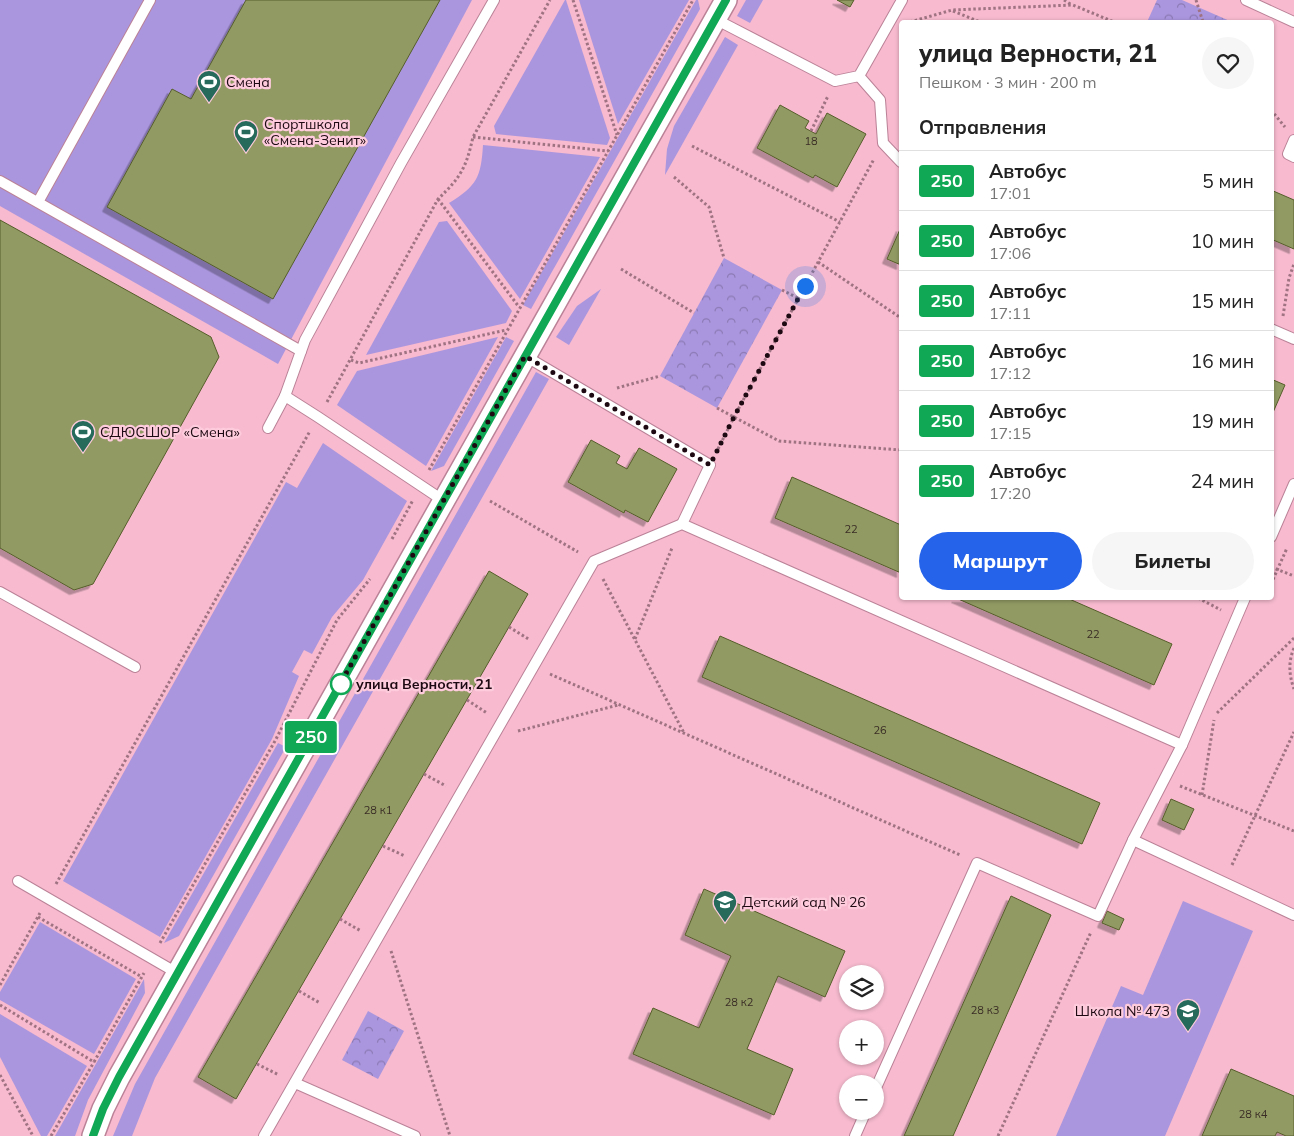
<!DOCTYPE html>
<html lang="ru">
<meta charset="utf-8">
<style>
body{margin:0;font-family:Mulish,sans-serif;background:#f6f6f6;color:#222;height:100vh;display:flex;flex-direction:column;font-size:19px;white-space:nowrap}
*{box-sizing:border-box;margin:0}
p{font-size:16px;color:#767676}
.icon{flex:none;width:28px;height:28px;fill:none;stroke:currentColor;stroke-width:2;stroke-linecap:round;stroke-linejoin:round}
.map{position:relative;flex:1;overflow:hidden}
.sheet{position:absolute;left:899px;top:20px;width:375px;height:580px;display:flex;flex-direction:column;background:#fff;border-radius:5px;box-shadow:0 1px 4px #0004}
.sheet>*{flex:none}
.badge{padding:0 10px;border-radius:4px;font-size:18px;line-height:32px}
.buttons{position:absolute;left:839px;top:965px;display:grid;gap:10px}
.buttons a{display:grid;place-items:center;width:45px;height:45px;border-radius:50%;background:#fff;box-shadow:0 1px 4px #0004;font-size:25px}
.you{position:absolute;width:25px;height:25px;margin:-12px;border:4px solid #fff;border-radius:50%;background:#1a73e8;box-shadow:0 0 0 8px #1a73e833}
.map>.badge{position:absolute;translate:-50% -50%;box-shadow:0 0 0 2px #fff}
h2{padding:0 20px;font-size:19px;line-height:45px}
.round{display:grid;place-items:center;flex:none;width:52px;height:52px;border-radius:26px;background:#f6f6f6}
.head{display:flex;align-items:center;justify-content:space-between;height:85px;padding:0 20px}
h1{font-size:24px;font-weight:800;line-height:38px}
.button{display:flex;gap:10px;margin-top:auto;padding:10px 20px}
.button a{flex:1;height:58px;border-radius:30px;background:#2563eb;color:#fff;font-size:20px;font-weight:800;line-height:58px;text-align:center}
.button a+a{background:#f6f6f6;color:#222}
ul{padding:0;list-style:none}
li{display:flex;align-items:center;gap:15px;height:60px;padding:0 20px;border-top:1px solid #e0e0e0}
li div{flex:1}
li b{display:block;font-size:19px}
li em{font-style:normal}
li .badge{min-width:55px;font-weight:700;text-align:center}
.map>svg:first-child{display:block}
.grass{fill:#aa96de}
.forest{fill:url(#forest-crowns)}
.building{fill:#919a64;stroke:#565e2a;filter:url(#shadow)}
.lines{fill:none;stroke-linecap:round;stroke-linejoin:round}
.service-casing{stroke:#bb8297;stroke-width:12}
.minor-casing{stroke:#bb8297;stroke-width:24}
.path{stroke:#a07383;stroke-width:3;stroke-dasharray:2.5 2.5;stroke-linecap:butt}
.service{stroke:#fff;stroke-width:10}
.minor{stroke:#fff;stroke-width:21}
.line-casing{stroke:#fff;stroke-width:11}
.line{stroke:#10a855;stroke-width:8}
.walk{stroke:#1d0911;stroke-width:5;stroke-dasharray:0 9}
.stop-dot{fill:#fff;stroke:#10a855;stroke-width:2.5}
.labels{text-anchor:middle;stroke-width:4.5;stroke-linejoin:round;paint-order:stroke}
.number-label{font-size:11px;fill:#3a2d26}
.poi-label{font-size:14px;fill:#1d0911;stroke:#fdcbdc;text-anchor:start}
.stop-label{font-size:14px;font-weight:bold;fill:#1d0911;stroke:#fdcbdc;text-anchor:start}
</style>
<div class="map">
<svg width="1294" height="1136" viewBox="0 0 1294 1136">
<defs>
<pattern id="forest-crowns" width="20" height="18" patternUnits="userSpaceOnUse" patternTransform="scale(1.25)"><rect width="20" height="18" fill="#aa96de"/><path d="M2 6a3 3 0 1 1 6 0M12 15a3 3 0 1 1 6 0" fill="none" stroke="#8a79b3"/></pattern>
<filter id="shadow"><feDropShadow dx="-4.5" dy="4.5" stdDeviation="0" flood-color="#0004"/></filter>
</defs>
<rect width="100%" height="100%" fill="#f7bacf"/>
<g class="grass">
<path d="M0,0h472l-194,364 -278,-158z"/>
<path d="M565,0h1l44,138 -3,7 -111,-11 -2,-8z"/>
<path d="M579,0h110l-71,124z"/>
<path d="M696,0h2l2,9 -169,300 -8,-4z"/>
<path d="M746,0h17l-13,23 -13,-7z"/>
<path d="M725,37l13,8 -73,130 2,-26 7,-23z"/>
<path d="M483,145l117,12 -80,142 -71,-96c28,-17 32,-26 34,-58z"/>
<path d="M447,221l65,90 -6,12 -140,32 73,-133z"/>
<path d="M601,289l-32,56 -13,-8 21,-31z"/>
<path d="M498,337l-72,129 -89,-61 20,-34z"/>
<path d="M506,337l8,4 -70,125 -13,5z"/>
<path d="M536,372l13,7 -394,699 -23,58h-19l22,-52z"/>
<path d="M323,443l84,58 -44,79 -31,37 -20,37 -8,-4 -12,22 7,4 -27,63 -112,198 -97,-56 223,-399 11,6z"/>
<path d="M278,743l8,4 -107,189 -15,7z"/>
<path d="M1183,901l70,30 -88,205h-109l65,-150 22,9z"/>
<path d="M40,922l96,57 -42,75 -94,-54v-8z"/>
<path d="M144,979l1,14 -57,107 -13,36h-20z"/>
<path d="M0,1014l87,52 -40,70h-6l-41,-79z"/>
</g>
<g class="forest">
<path d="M1157,0h25l50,22h-85z"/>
<path d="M724,258l58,32 -65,118 -57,-32z"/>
<path d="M368,1011l36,20 -26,48 -36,-19z"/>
</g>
<g class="building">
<path d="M246,0h194l-167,299 -166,-92 65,-118 19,10z"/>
<path d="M837,0h17l-4,7z"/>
<path d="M780,105l29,16 -4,7 11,6 11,-21 39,21 -29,53 -22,-12 -2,3 -56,-30z"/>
<path d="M1271,190l23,10v49l-23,-10z"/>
<path d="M0,220l211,117 8,20 -126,227 -19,6 -74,-42z"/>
<path d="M901,227v38l-14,-6z"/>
<path d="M1271,379l14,6 -14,32z"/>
<path d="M591,440l29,16 -4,7 11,6 12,-21 38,21 -29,53 -23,-12 -1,3 -56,-31z"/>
<path d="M792,477l109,48v48l-126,-55z"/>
<path d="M489,571l39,23 -292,505 -38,-22z"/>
<path d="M956,598h111l105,46 -18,41z"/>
<path d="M720,636l380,167 -18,41 -380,-167z"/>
<path d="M1171,799l23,10 -10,21 -22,-10z"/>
<path d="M704,889l141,62 -20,46 -47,-21 -31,73 46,20 -19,46 -141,-61 20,-46 46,20 32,-72 -46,-21z"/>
<path d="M1011,896l40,19 -98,221h-49z"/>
<path d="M1107,911l17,8 -5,11 -17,-7z"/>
<path d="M1231,1069l63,27v40h-8l-9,-4 -2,4h-73z"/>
</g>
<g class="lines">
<g class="service-casing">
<g id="service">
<path d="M1246,0l48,22"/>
<path d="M715,19l120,62 24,-5 43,-76"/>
<path d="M859,76l21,24 3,43 18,19"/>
<path d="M1294,140l-6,14 6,3"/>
<path d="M0,181l301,170"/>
<path d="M38,202l112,-202"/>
<path d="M1271,329l23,10"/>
<path d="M525,356l185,109 -28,59"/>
<path d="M285,396l20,-56 96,-177 93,-163"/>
<path d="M268,428l17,-32 33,21 126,84"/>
<path d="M1271,537l23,-53"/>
<path d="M0,592l135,75"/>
<path d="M1133,840l161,75"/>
<path d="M18,881l159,92"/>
<path d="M295,1083l120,53"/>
<path d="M875,1090l102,-227 121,53 35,-76 49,-95 63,-147"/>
<path d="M264,1136l330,-575 88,-37 500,221"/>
<path d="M855,1136l11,-25"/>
</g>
</g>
<g class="minor-casing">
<path id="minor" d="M93,1136l10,-27 16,-32 607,-1077"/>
</g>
<g class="path">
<path d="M573,0l44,135"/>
<path d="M1064,0l8,5"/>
<path d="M1196,0l7,22"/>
<path d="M953,11l27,11"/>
<path d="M910,22l42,-12 121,-5 41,17"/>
<path d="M1271,110l14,17"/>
<path d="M811,131l17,-35"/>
<path d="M473,137l135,14"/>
<path d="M692,146l148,76"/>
<path d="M674,177l35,30 15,51"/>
<path d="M438,199l81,108"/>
<path d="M818,262l83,56"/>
<path d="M621,269l73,44"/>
<path d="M782,290l16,8"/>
<path d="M1283,316l6,-38 5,-14"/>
<path d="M351,360l8,3 147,-33"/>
<path d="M617,388l43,-12"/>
<path d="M327,402l111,-203c23,-22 28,-31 35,-62l77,-137"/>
<path d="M717,408l62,33 122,9"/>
<path d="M718,449l16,-32 140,-258"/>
<path d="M429,470l264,-470"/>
<path d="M490,501l88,51"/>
<path d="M392,539l21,-39"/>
<path d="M1271,567l23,9"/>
<path d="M603,579l81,154"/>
<path d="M1271,584l16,-36"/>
<path d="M1198,598l23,12"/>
<path d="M509,627l21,13"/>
<path d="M635,639l37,-91"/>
<path d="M1294,648c-6,14 -5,27 0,41"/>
<path d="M550,674l410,181"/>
<path d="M467,700l20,13"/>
<path d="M1217,713l77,-75"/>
<path d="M518,731l100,-26"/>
<path d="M424,774l22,12"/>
<path d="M1180,786l114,45"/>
<path d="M1202,795l12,-75"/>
<path d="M383,846l22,10"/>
<path d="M1232,865l62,-133"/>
<path d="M56,884l254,-453"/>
<path d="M38,917l104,60"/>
<path d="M340,919l21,12"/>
<path d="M160,943l115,-202 62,-121 33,-41"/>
<path d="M391,951l59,185"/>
<path d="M0,985l40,-72"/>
<path d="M299,991l21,12"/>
<path d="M0,1005l94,57 50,-89"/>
<path d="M257,1064l22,11"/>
<path d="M0,1075l33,61"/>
<path d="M51,1136l43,-74"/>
<path d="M998,1136l93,-204"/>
</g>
<use href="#service" class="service"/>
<use href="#minor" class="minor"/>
</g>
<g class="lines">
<g class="line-casing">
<path id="line" d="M93,1136l10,-27 16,-32 607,-1077"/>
</g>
<use href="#line" class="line"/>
<path class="walk" d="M341,684l-2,2 186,-330 185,109 24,-48 71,-131"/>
</g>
<defs>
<g id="stadium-pin" transform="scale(1.25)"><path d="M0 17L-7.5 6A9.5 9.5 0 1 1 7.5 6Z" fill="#266a5b" stroke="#fdcbdc"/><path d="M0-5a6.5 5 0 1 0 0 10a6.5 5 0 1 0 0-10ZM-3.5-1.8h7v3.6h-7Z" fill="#fff"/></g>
<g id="school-pin" transform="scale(1.25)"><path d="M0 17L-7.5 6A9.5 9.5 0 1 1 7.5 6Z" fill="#266a5b" stroke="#fdcbdc"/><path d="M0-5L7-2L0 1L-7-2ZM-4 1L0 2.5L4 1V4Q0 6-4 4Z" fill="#fff"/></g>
</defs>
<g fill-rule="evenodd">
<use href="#stadium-pin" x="209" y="82"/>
<use href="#stadium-pin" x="246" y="132"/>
<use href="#stadium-pin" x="83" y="432"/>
<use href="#school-pin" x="725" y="902"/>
<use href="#school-pin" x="1188" y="1011"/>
</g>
<circle class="stop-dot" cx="341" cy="684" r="10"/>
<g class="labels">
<g class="number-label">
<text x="811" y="145">18</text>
<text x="851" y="533">22</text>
<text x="1093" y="638">22</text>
<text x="880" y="734">26</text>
<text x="378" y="814">28 к1</text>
<text x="739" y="1006">28 к2</text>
<text x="985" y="1014">28 к3</text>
<text x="1253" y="1118">28 к4</text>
</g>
<g class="poi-label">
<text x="226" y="87">Смена</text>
<text x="264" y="129">Спортшкола<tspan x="264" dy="16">«Смена-Зенит»</tspan></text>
<text x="100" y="437">СДЮСШОР «Смена»</text>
<text x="742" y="907">Детский сад № 26</text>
<text x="1170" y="1016" text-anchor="end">Школа № 473</text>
</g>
<g class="stop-label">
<text x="356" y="689">улица Верности, 21</text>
</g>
</g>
</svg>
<div class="buttons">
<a><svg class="icon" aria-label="layers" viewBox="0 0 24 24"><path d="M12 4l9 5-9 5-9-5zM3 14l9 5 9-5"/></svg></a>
<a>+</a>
<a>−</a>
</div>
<div class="you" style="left:805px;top:286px"></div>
<b class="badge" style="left:311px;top:737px;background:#10a855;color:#fff">250</b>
<section class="sheet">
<div class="head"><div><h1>улица Верности, 21</h1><p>Пешком · 3 мин · 200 m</p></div><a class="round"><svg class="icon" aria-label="heart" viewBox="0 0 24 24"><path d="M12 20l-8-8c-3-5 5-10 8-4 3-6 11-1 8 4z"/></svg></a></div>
<h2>Отправления</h2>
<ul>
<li><span class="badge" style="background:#10a855;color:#fff">250</span><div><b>Автобус</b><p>17:01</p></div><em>5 мин</em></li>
<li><span class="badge" style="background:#10a855;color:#fff">250</span><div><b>Автобус</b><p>17:06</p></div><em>10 мин</em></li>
<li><span class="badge" style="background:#10a855;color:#fff">250</span><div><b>Автобус</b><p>17:11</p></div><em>15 мин</em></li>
<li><span class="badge" style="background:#10a855;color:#fff">250</span><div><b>Автобус</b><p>17:12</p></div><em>16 мин</em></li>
<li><span class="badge" style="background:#10a855;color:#fff">250</span><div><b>Автобус</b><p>17:15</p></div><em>19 мин</em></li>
<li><span class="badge" style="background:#10a855;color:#fff">250</span><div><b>Автобус</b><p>17:20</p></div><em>24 мин</em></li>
</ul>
<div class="button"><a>Маршрут</a><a>Билеты</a></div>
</section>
</div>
